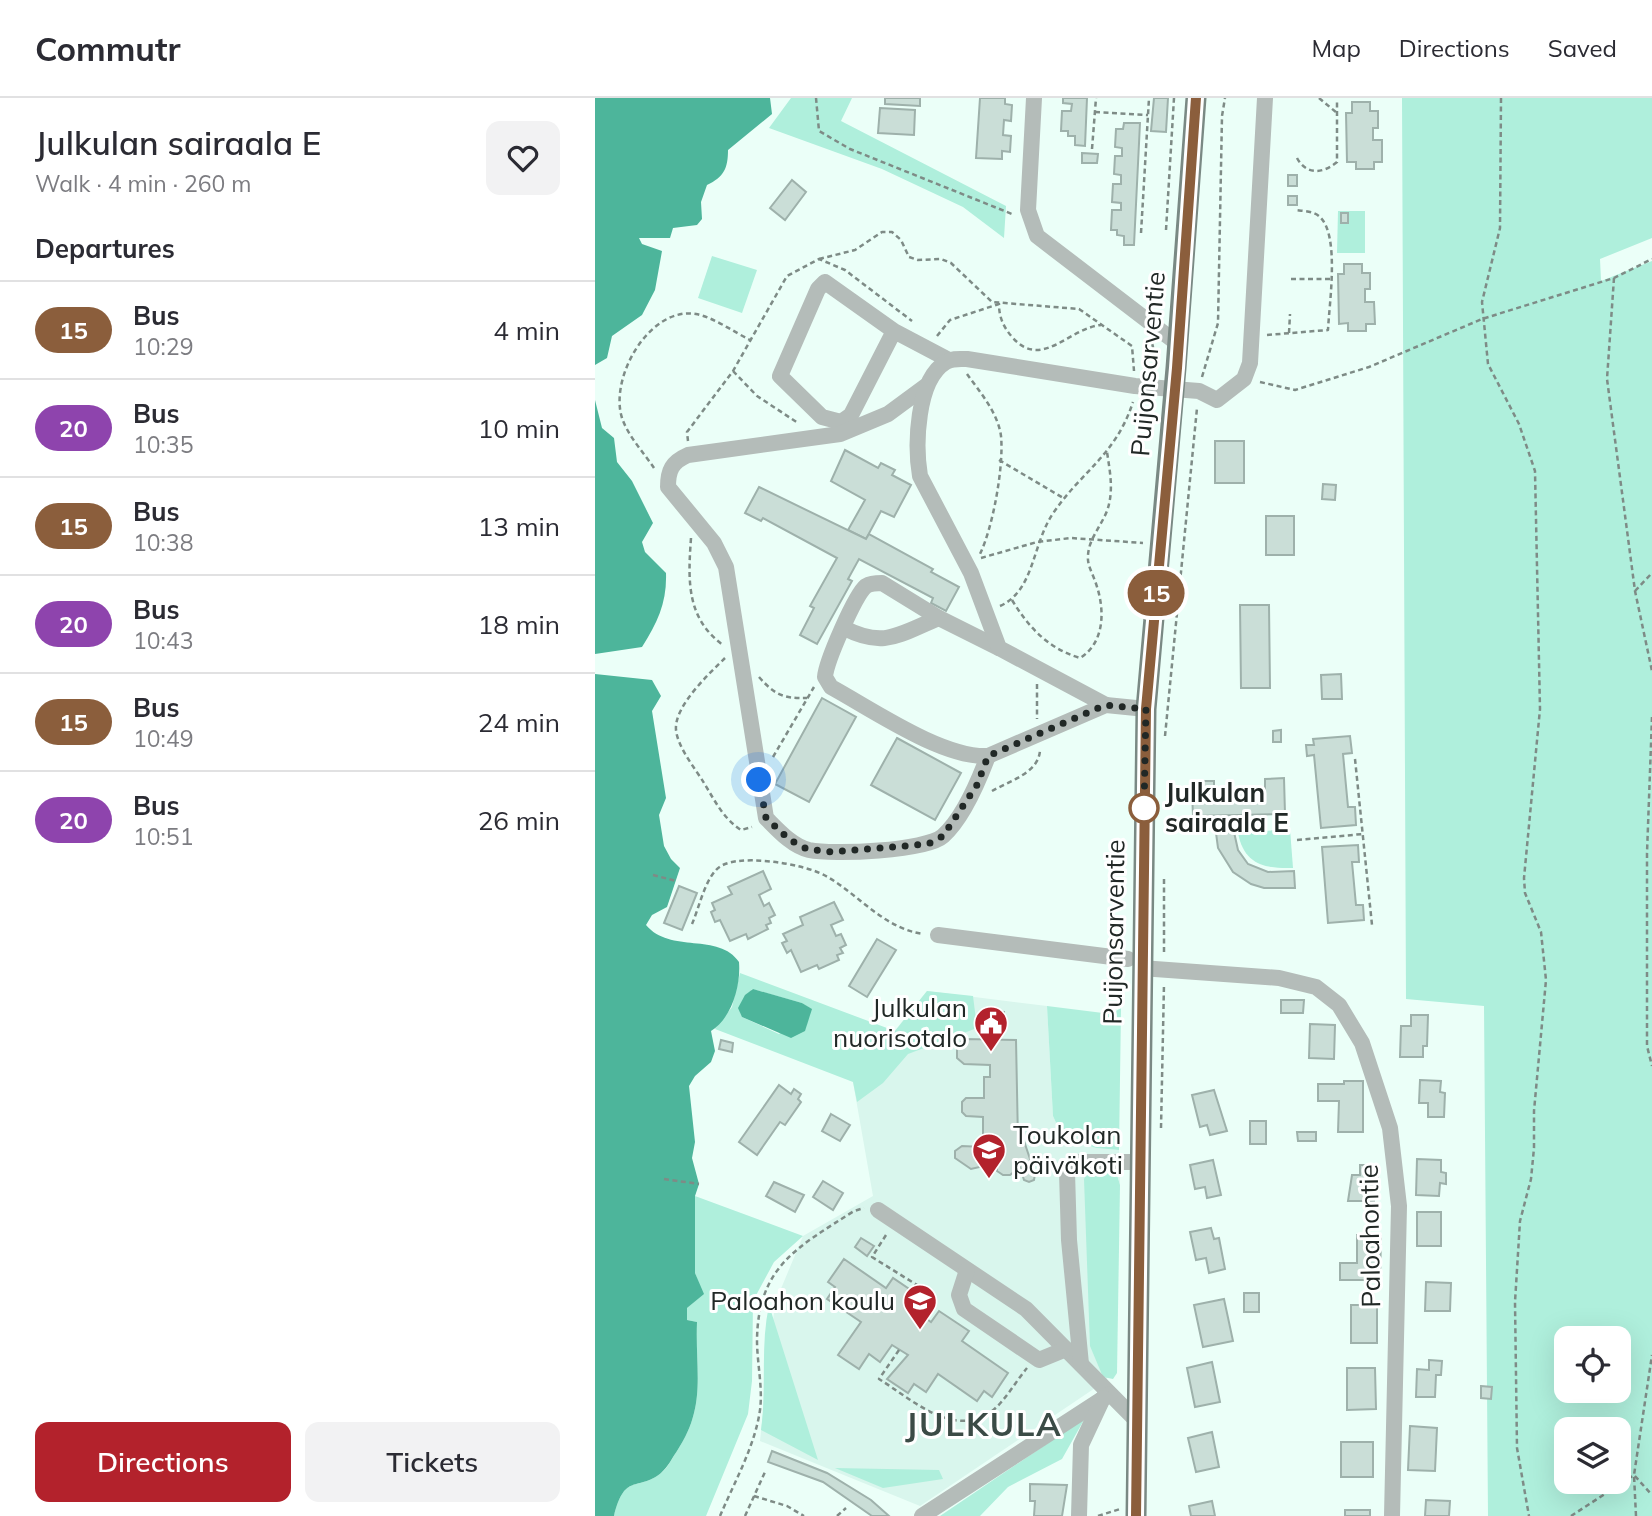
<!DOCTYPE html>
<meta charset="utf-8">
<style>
body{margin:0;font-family:Mulish,sans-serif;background:#f2f2f3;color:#2b2b33;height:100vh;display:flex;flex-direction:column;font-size:26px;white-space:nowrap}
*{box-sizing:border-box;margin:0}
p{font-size:23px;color:#7c7c81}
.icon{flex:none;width:38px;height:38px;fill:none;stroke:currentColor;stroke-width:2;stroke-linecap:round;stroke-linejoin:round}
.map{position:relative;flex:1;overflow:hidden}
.drawer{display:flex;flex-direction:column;background:#fff;width:595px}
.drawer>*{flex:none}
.badge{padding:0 14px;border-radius:23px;font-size:24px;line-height:46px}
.controls{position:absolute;left:959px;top:1228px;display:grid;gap:14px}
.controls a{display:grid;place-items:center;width:77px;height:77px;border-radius:14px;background:#fff;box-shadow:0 7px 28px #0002;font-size:35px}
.you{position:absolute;width:35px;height:35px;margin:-18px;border:5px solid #fff;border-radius:50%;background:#1a73e8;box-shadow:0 0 0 10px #1a73e833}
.map>.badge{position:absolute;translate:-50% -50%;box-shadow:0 0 0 4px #fff}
h2{padding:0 35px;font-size:26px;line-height:63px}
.round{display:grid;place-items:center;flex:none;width:74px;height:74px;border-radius:14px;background:#f2f2f3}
.summary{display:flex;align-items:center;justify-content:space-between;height:119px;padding:0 35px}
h1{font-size:33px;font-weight:600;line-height:52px}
.action{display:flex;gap:14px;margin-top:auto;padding:14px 35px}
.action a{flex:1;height:80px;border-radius:14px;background:#b3222c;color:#fff;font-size:28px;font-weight:600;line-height:80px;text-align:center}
.action a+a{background:#f2f2f3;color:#2b2b33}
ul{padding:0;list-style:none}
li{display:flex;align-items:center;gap:21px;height:98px;padding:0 35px;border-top:2px solid #e1e1e2}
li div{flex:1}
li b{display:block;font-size:26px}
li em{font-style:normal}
li .badge{min-width:77px;font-weight:700;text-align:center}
header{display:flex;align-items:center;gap:42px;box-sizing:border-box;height:98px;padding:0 35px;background:#fff;border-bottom:2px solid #e1e1e2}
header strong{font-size:33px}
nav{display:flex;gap:38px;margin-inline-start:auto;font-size:24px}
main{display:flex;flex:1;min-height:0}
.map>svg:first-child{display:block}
.built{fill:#d9f6ed}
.green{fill:#afefdc;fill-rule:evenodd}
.water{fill:#4db59b}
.building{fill:#caded7;stroke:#9eb1ab;stroke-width:2}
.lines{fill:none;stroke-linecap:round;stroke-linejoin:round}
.path{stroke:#7e8b86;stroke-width:2.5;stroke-dasharray:5 3.5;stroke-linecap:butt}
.minor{stroke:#b4bcb9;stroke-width:16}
.major{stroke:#7a8984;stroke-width:21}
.line-casing{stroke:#fff;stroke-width:16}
.line{stroke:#8b5e3c;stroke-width:10}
.walk{stroke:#212826;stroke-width:7;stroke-dasharray:0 12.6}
.stop-dot{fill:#fff;stroke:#8b5e3c;stroke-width:3.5}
.labels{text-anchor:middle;stroke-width:6;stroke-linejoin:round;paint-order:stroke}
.street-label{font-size:26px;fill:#212826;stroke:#fff}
.stop-label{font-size:26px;font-weight:bold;fill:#212826;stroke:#fff;text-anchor:start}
.poi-label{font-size:26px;fill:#212826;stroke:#fff;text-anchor:end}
.district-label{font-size:33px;font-weight:bold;letter-spacing:2px;fill:#3b4b46;stroke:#fff}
</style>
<header>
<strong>Commutr</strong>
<nav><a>Map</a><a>Directions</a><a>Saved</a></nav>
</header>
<main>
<section class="drawer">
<div class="summary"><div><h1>Julkulan sairaala E</h1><p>Walk · 4 min · 260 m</p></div><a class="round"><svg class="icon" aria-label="heart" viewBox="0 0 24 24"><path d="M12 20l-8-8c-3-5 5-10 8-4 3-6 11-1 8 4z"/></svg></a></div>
<h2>Departures</h2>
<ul>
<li><span class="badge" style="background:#8b5e3c;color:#fff">15</span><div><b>Bus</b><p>10:29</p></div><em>4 min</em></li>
<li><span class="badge" style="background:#8e44ad;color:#fff">20</span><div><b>Bus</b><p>10:35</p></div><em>10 min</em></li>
<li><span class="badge" style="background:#8b5e3c;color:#fff">15</span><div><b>Bus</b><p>10:38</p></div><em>13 min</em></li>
<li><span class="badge" style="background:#8e44ad;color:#fff">20</span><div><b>Bus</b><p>10:43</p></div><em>18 min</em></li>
<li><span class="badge" style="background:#8b5e3c;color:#fff">15</span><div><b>Bus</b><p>10:49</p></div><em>24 min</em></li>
<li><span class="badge" style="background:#8e44ad;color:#fff">20</span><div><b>Bus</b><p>10:51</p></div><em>26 min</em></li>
</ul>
<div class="action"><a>Directions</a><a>Tickets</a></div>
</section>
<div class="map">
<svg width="1057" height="1418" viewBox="0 0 1057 1418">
<rect width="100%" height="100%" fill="#ebfff8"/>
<path class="built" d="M332,893l120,15 6,110 6,13 17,-1 5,15 15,5 23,2 1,35 -3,-10 -9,-4 -1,209 -187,126 -160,-65 15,-138 28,-67 70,-40 -20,-114z"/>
<g class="green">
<path d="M196,0h61l-11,23 165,85 -2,32 -41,-31 -81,-38 -113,-41z"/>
<path d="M807,0h250v140l-52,21 1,22 51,-20v1255h-164l-4,-510 -78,-7zM971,1241h53v52h-53zM971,1332h53v52h-53z"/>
<path d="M743,113h27v42h-28z"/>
<path d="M117,158l45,14 -15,43 -44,-15z"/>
<path d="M695,731l3,39c-29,1 -49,-4 -55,-35z"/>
<path d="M145,875l155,58 32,-40 46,5 4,32 -69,26 -25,29 -26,19 -4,-20 -138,-53 17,-22zM157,891l50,14 9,6 -32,25 -37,-17z"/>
<path d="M452,908l64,8 10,-6 -2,142 -23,-2 -15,-5 -5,-14h-17l-6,-13z"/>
<path d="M513,1072l9,5 3,10 -3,188 -4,6 -10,-2 -13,-31 -6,-167 4,-8z"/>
<path d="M100,1098l108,40 -29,26 -21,39 -1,80 -4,33 -42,102h-92c11,-44 23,-24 47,-43 7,-5 11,-15 16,-22 30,-45 18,-79 20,-129l-10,-2v-12l16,-14 -8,-21z"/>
<path d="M174,1207l49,155 -57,-30c6,-42 -1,-83 8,-125z"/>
<path d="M490,1320l-23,41 -54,28 -28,29h-40z"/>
<path d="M240,1370l104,2 4,9 -60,9z"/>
</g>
<g class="water">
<path d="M0,0h175l2,16 -44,36c0,18 -4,27 -21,35l-6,17 1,17 -5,6 -24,3 -3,10h-31l3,6 20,7 -7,39 -13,25 -30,21 -5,22 -12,7z"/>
<path d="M0,302l7,28 12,10 3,24 15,19 21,42 -11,19 3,10 21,21c1,29 -8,49 -24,74l-47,7z"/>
<path d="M0,576l57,6 9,16 -9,15 14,87 -7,17 5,31 7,13 9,9 -13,39 -15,8 -6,10c24,29 73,7 93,37 2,23 -7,56 -28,69l4,20 -4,11 -16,14 -6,10 6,56 -3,16 7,26 -4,12v77l9,21 -17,14v12l10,2c-2,50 10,84 -20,129 -5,7 -9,16 -16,22 -24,19 -36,-1 -47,43h-19z"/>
<path d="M158,891l49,14 10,6 -7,22 -14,7 -49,-21 -4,-9 7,-13z"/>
</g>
<g class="building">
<path d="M290,0h35v8l-35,-2z"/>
<path d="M385,0h25v6l7,1 -1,16 -7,-1 -1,15 8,1 -1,16 -8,-1v8l-26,-1z"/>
<path d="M468,0h24l-2,48 -10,-1v-9h-7v-5h-7l1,-20h9l1,-7 -9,-1z"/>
<path d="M559,0h14l-2,34 -15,-1z"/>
<path d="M757,4h18v9h8v17h-5v12h9v22h-8v7h-18v-7h-9l-1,-49h6z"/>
<path d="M285,10l35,2 -1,25 -36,-2z"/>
<path d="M529,25h16l-6,122h-10v-9l-7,-1v-5h-6l1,-20h9v-7l-9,-1 1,-18h8v-9l-7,-1 1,-18h7v-8l-7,-1 1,-18h7z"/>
<path d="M487,55l16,1 -1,9h-15z"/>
<rect x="693" y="77" width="9" height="11"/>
<path d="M197,82l14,12 -21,28 -15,-12z"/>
<rect x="693" y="98" width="9" height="9"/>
<rect x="746" y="115" width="7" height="10"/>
<path d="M749,166h18v9h8v16h-5v13h9l1,22h-9v7h-18v-8l-9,1 -1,-50h6z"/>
<rect x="620" y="343" width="29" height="42"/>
<path d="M250,352l33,18 3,-5 14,7 -3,5 19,10 -17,32 -13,-6 -15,28 -18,-9 17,-30 -34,-19z"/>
<path d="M728,386l13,1 -1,15 -13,-1z"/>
<path d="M164,389l107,52 3,-5 64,35 -2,3 28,15 -13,24 -15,-8 2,-5 -74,-39 -11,20 4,2 -35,63 -17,-9 14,-27 -4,-2 27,-48 -74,-40 -2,3 -16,-8z"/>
<rect x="671" y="418" width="28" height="39"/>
<path d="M645,507h29l1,83h-29z"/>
<path d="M746,576l1,25h-20l-1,-24z"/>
<path d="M227,600l34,19 -47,85 -34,-18z"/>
<path d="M686,632v12h-8v-11z"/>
<path d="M755,638l2,17 -9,1 5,53h7l1,18 -35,3 -7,-73 -7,1 -1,-11h8l-1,-6z"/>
<path d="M302,640l64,35 -26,47 -64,-35z"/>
<path d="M689,680l1,36 -92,2 -1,-25h4v-10h18v9l51,-1v-10z"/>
<path d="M639,734l4,18 10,14 20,8 26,-1 1,17h-31l-13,-4 -18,-12 -15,-24 -2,-15z"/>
<path d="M763,747l1,17h-7l4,43h7l1,15 -36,3 -6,-76z"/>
<path d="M168,773l8,18 -12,6 5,11 5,-3 6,12 -6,3 2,5 -5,2 2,4 -20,10 -2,-5 -16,7 -10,-21 -5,2 -4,-10 4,-2 -3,-7 20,-9 -4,-7z"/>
<path d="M84,788l18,7 -15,37 -18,-7z"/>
<path d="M239,804l9,18 -12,5 5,11 5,-2 5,11 -6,3 3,5 -6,2 2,5 -20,9 -2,-4 -16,7 -10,-22 -4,3 -5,-10 5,-2 -4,-7 20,-9 -3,-8z"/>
<path d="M282,841l19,11 -29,47 -18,-11z"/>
<path d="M686,902h23l-1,13h-22z"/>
<path d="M396,913l13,1v7l-13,-1z"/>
<path d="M816,917h17l-1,31h-4v11h-23l1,-31h10z"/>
<path d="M715,926l25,1 -1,34 -25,-1z"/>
<path d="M368,941l53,1 2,101h6l11,33 -1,6 -5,2 -5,-2 -4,-13 -10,8h-7l-6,-4v-8l-26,6 -16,-11v-7l7,-5 21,1v-30l-17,-1 -4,-4v-10l4,-4h18v-21h6v-12l-26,-1 -7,-6v-10z"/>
<path d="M126,942l12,3 -1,9 -13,-3z"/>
<path d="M825,982l21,1 -1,11 5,1 -1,24h-16v-14h-9z"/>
<path d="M749,983h19v51h-25l1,-31h-21v-17h26z"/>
<path d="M184,987l12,9 3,-5 7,5 -3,5 3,3 -16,23 -5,-3 -23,33 -18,-13z"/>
<path d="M619,992l13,41 -17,4 -3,-10 -7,2 -8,-32z"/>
<path d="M236,1016l19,11 -10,16 -18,-10z"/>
<rect x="655" y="1023" width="16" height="23"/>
<path d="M702,1034h19v9h-18z"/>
<path d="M822,1061l24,1v12l5,1v11l-6,-1 -1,13 -23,-1z"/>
<path d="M618,1062l8,35 -14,3 -2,-11 -10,2 -5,-24z"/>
<path d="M765,1067h18v13h-4v23h-26l4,-26h8z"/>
<path d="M228,1083l20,12 -10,17 -20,-13z"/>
<path d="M179,1084l30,13 -9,17 -29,-16z"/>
<rect x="822" y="1114" width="24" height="34"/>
<path d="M616,1130l3,11 5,-1 6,31 -16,4 -3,-15 -10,2 -6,-28z"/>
<path d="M762,1137l24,1 -1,44h-40v-17h17z"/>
<path d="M266,1140l13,8 -7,10 -12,-9z"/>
<path d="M249,1161l42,29 7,-10 28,19 -8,12 18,13 8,-11 30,20 -7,10 46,32 -16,24 -8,-6 -7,10 -39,-27 -12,18 -12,-8 -6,9 -21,-14 21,-24 -16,-10 -12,17 -11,-8 -10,15 -21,-14 23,-33 -34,-23 8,-12 -7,-5z"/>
<path d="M831,1184l25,1 -1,28h-25z"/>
<rect x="649" y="1195" width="15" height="19"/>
<path d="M629,1201l9,42 -30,6 -9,-42z"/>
<rect x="756" y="1207" width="26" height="38"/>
<path d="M834,1262l13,1 -1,14h-5l-1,22h-19l1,-28 12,1z"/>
<path d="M617,1264l8,40 -25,5 -8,-39z"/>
<path d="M752,1270h28l1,41 -29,1z"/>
<path d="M886,1288l11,1 -1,12 -10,-1z"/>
<path d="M815,1328l27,2 -2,43 -27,-1z"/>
<path d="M617,1334l7,35 -23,5 -8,-34z"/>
<rect x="746" y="1344" width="32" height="35"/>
<path d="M177,1353l55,22 44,27 18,16h-17l-49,-34 -55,-20z"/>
<path d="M435,1386l37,1 -5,31h-28l1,-15h-5z"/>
<path d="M831,1402l24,1 -1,15h-24z"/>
<path d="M617,1403l3,15h-24l-2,-10z"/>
<rect x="750" y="1412" width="25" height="6"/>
</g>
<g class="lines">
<g class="path">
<path d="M221,0l3,33 31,18 162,65"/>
<path d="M724,0l18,15"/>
<path d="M906,0l-1,130 -18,74 6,62 31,60 16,47 5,238 -16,169 1,15 16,39 5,48 -12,131v37l-3,31 -11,42 -5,81 2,146 12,68"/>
<path d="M500,14l53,3"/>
<path d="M497,51l4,-51"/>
<path d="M702,60c9,17 26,16 40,4v-60"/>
<path d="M571,132l8,-132"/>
<path d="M546,135l8,-135"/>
<path d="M224,161l36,-9 27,-18h10l9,8 8,17 9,3 23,-1 10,4 41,39 87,7 53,37 2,25"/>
<path d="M1019,180l-7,101 28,212 17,80"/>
<path d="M696,181h40"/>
<path d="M694,235l1,-19"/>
<path d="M672,237l61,-5c1,-25 12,-94 -8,-113 -6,-6 -17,-6 -25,-7"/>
<path d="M342,238l13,-16 49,-16c0,14 5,24 14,34 29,32 56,-10 88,-13"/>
<path d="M557,245l5,21"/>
<path d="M138,273l24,25 41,27"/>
<path d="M372,276c13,18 31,39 34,62 3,30 -8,91 -21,118"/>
<path d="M607,279l16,-54 4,-207 3,-18"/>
<path d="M665,284l35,8 74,-23 113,-48 132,-41 38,-19"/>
<path d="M93,343l-1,-9 46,-61 54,-95 32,-17 26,11 67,51"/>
<path d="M404,362l66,39"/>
<path d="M59,370c-10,-15 -26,-32 -32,-50 -13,-41 28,-112 74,-104 17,3 38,18 54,26"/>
<path d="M96,440c-3,42 -5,80 32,107"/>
<path d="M386,460l56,-16 34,-4 72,5"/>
<path d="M1040,493l17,-18"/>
<path d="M417,502c17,28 37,49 68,58 26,-16 25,-51 15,-77 -3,-9 -8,-16 -7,-26 1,-16 13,-29 19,-44 7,-20 3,-39 0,-59"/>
<path d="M405,508c34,-15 32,-60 52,-91 28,-43 63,-58 81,-113"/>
<path d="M130,560c-16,16 -51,48 -49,72 2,18 19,38 28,53 11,18 19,35 37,47l11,-3"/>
<path d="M164,579c15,17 24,22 48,21"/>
<path d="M442,586v35"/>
<path d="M1057,619l-5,136v193l5,20"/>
<path d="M570,638l32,-328"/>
<path d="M178,659l41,-70"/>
<path d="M760,661l17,166"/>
<path d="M397,693c17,-10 47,-18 48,-41"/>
<path d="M702,742l66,-6"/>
<path d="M58,777l23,6"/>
<path d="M569,781v74"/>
<path d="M97,826c7,-16 12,-41 24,-54 16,-19 88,-6 108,5 34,18 59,54 100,59"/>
<path d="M566,1030l3,-144"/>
<path d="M69,1081l35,5"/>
<path d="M291,1137l-14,22 61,38 -13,19"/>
<path d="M304,1252l-20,29c34,21 74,60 113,32 13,-10 24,-30 35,-43"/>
<path d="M159,1398l33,10 17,10"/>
<path d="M125,1418c14,-33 35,-70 40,-106 3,-22 -3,-47 -3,-70 1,-74 41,-93 97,-129l10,-3"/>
<path d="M150,1418l20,-44"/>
<path d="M242,1418l9,-8"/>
<path d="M503,1418l22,-7"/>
<path d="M976,1418l63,-41 18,20"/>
<path d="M1041,1418l-2,-41 18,-120"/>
</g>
<g class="minor">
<path d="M439,0l-6,112 9,26 141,108"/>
<path d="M299,233l-43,84 -10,7 -19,-5 -42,-41 38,-87 7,-7 69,49 55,29"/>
<path d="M331,288l-38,28 -48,20 -152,21c-16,7 -20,15 -20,32l46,56 12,24 40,251c12,12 26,28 43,32 24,5 117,1 134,-14 19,-17 36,-56 45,-80"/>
<path d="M249,530c41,21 55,6 95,-10"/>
<path d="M404,550l-60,-30 -57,-35c-6,0 -11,0 -16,3 -11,9 -40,76 -41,91l6,10c42,23 111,71 157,69l118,-51 40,4"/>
<path d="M511,607l-107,-57 -28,-75 -51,-97c-5,-30 -4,-96 26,-114 6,-4 14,-3 21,-3l168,27 64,5 18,9 27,-21 6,-16 15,-265"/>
<path d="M343,837l190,24"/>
<path d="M546,870l138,10 37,9 23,18 23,38 28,85 9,78 -7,310"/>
<path d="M283,1112l148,99 112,113"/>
<path d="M372,1172l-8,25 5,14 75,51 27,-11"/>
<path d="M486,1266l-12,-124 -2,-68 4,-7 6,-3h63"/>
<path d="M327,1418l188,-122"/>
<path d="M484,1418l2,-71 22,-47"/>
</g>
<path class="major" d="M541,1418l10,-807 30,-341 20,-270"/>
</g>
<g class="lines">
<g class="line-casing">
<path id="line" d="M541,1418l10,-807 31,-341 19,-270"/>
</g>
<use href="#line" class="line"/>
<path class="walk" d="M164,682l7,38 24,22 17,9 24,3 97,-8 15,-8 34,-51 11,-29 117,-51 41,4 -2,99"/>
</g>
<defs>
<g id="civic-pin" transform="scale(1.75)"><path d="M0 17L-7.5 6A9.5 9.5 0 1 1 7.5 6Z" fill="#b3222c" stroke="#fff"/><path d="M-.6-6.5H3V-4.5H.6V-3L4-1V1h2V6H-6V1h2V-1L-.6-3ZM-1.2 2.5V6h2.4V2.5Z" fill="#fff"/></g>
<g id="school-pin" transform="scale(1.75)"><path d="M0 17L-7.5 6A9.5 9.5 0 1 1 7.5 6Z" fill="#b3222c" stroke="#fff"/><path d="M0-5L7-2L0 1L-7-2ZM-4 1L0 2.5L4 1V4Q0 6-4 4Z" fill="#fff"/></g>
</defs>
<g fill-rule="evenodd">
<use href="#civic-pin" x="396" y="925"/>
<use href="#school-pin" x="394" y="1052"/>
<use href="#school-pin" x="325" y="1203"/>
</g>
<circle class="stop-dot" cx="549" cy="710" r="14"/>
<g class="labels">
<g class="street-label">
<text transform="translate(553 266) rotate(-85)" y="9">Puijonsarventie</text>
<text transform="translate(519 834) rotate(-89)" y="9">Puijonsarventie</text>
<text transform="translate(775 1138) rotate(-91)" y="9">Paloahontie</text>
</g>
<g class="stop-label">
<text x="570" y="704">Julkulan<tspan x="570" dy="30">sairaala E</tspan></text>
</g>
<g class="poi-label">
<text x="372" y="919">Julkulan<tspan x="372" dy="30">nuorisotalo</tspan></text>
<text x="418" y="1046" text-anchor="start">Toukolan<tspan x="418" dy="30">päiväkoti</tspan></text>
<text x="300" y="1212">Paloahon koulu</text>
</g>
<g class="district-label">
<text x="389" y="1338">JULKULA</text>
</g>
</g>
</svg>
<div class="controls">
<a><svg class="icon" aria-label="locate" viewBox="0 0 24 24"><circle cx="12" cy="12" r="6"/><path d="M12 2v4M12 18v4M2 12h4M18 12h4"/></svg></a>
<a><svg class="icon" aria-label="layers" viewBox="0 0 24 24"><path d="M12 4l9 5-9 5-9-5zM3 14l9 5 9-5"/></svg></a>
</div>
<div class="you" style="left:164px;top:682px"></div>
<b class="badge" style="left:561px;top:495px;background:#8b5e3c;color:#fff">15</b>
</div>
</main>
